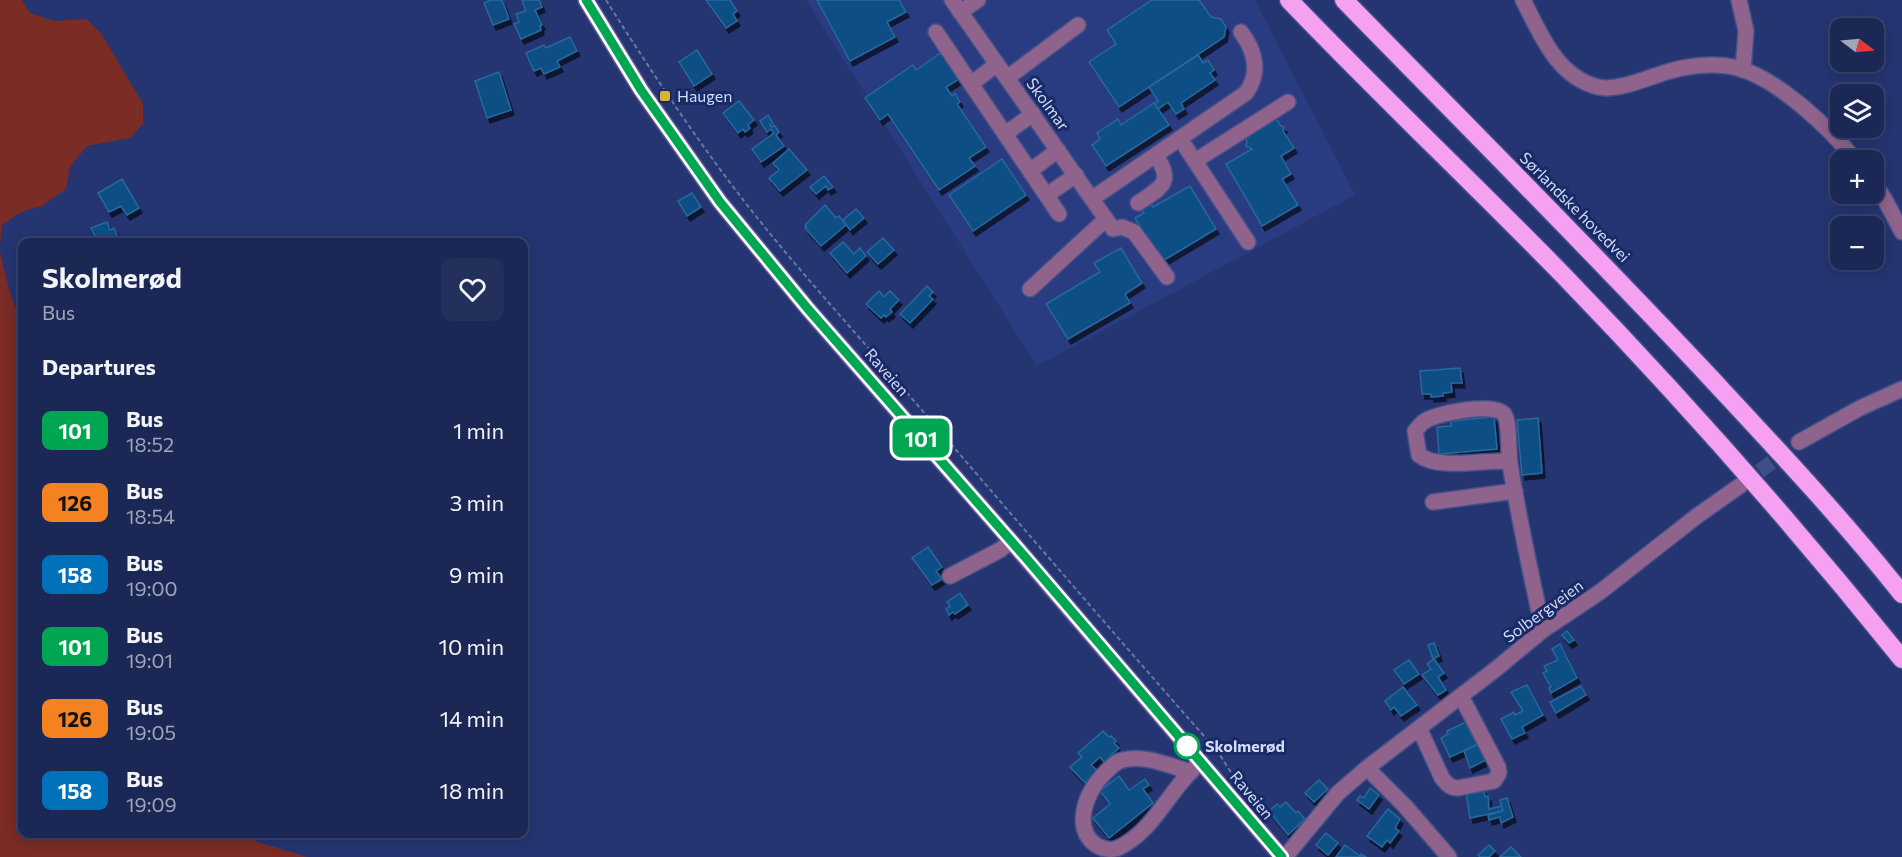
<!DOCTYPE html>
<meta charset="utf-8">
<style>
body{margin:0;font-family:Commissioner,sans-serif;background:#24305c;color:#f1f3f6;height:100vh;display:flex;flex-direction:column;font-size:22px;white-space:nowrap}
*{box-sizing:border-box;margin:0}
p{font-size:20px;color:#a0a6b9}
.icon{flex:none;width:33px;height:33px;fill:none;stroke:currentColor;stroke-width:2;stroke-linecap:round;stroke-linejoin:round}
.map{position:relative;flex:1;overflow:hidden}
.details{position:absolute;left:18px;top:238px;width:510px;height:600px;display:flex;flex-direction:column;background:#1b2856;border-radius:12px;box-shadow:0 3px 15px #0003,0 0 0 2px #39446c}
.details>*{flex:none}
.badge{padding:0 12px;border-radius:9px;font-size:21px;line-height:39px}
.needle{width:39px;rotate:106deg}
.tools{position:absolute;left:1830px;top:18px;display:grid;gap:12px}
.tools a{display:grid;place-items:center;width:54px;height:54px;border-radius:12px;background:#1b2856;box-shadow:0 3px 15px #0003,0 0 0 2px #39446c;font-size:30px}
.map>.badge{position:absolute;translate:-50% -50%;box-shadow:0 0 0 3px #fff}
h2{padding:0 24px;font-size:22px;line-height:54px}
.round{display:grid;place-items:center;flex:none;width:63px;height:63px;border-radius:12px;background:#24305c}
.overview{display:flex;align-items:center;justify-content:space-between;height:102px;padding:0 24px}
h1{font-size:28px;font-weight:700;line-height:45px}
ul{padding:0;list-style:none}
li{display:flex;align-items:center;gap:18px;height:72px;padding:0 24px}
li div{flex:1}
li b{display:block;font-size:22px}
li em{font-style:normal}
li .badge{min-width:66px;font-weight:700;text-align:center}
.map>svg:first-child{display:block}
.built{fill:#293c81}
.green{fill:#7a2c25}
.building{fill:#0b5084;stroke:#29679d;stroke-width:1.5;filter:url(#shadow)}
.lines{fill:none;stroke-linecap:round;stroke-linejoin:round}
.minor-tunnel{stroke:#3e4e87;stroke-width:15;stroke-dasharray:15 8;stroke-linecap:butt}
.minor-casing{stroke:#405088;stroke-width:18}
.major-casing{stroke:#405088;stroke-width:18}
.highway-casing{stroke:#405088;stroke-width:21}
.path{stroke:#6877a8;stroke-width:2;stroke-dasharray:4.5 3;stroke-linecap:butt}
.minor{stroke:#8f638c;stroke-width:15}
.major{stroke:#e087dc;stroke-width:15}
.highway{stroke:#f5a0f1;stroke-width:18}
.line-casing{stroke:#fff;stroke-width:14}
.line{stroke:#00a651;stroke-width:9}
.poi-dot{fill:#ddb133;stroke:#1a2a66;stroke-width:2}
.stop-dot{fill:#fff;stroke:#00a651;stroke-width:3}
.labels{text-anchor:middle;stroke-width:6;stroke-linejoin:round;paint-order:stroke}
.poi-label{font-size:16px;fill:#d1ddfb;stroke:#1a2a66;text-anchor:start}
.street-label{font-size:16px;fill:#d1ddfb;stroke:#1a2a66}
.stop-label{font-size:16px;font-weight:bold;fill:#d1ddfb;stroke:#1a2a66;text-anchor:start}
</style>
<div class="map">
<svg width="1902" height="857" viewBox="0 0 1902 857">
<defs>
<filter id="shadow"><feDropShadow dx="3" dy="5" stdDeviation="0" flood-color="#0009"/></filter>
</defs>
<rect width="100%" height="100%" fill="#243572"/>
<path class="built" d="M806,0h449l100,195 -318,171z"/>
<g class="green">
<path d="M0,0h22l8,13 24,8 32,-2 15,14 42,71v20l-13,14 -43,8 -17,21 -4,22 -24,17 -21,6 -19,13 -2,20z"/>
<path d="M0,252l9,37 13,38v507h210l75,23h-307z"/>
</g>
<g class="building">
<path d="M491,0h11l7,19 -16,6 -9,-22z"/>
<path d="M522,0h17l3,7 -7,3 7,15 -2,1 1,4 -20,9 -7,-15 5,-2 -3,-8 10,-3z"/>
<path d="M706,0h24l7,11 -4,3 4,7 -11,7z"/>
<path d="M817,0h82l7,12 -19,10 8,15 -45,24z"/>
<path d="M1152,0h47l12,17 10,2 5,8 -2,10 -105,70 -30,-45 27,-18 -9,-14z"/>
<path d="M570,37l7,14 -20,10 3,6 -16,7 -3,-6 -7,3 -8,-18 18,-8 2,3z"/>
<path d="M697,50l15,24 -18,12 -15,-24z"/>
<path d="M939,54l4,1 16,24 -13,8 6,9 3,-3 5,9 -3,2 29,43 -17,11 6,8 -36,24 -51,-76 -8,6 -15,-22 48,-33 3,5z"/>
<path d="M1198,55l5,8 5,-3 6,10 -4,3 5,7 -34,23 3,6 -8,5 -8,-12 -10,7 -4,-5 4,-3 -9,-14z"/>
<path d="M499,72l12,38 -24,8 -12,-37z"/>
<path d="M739,101l15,19 -6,5 2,3 -5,4 -2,-3 -5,4 -15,-20z"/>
<path d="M1154,103l15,22 -63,41 -14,-21 8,-6 -3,-6 21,-14 3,6z"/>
<path d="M768,115l5,8 -3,2 2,2 2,-2 5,7 -3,3 8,11 -23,16 -9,-13 22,-16 -3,-4 -4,3 -7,-11z"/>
<path d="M1275,117l6,9 3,1 -1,4 11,17 -13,8 10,18 -9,5 16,26 -36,21 -36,-62 26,-15 -6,-3 1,-5 -3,-6z"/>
<path d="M789,149l18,21 -27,21 -11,-13 10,-8 -6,-7z"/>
<path d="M1002,159l24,36 -53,36 -24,-36z"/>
<path d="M824,176l9,11 -5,3 -2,-4 -10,8 -6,-7z"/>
<path d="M122,179l17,29 -12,7 -6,-9 -12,6 -11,-19z"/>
<path d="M1190,186l26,43 -55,33 -26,-44 9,-5 -2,-4 9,-5 2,3z"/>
<path d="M692,193l9,14 -14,9 -9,-15z"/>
<path d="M825,205l11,13 3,-2 7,9 -25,21 -16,-18 2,-1 -2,-2z"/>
<path d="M856,209l8,9 -14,12 -7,-10z"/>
<path d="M107,222l3,8 4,-2 5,12 2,-1 1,4h-28l-3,-5 4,-2 -4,-8z"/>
<path d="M883,238l11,12 -16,14 -11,-12z"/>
<path d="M843,242l11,12 6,-6 6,8 -19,17 -17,-20z"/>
<path d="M1121,248l21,35 -17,11 5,9 -62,36 -22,-35 54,-32 -6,-9z"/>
<path d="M927,286l6,6 -4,4 4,3 -23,24 -10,-9z"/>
<path d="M879,291l5,6 6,-6 9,9 -9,9 2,3 -6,5 -2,-2 -3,3 -15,-14z"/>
<path d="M1460,368l2,15h-11l1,9 -9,1v3l-12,1v-3h-9l-2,-23z"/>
<path d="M1494,417l3,32 -58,5 -2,-27 14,-1v-5z"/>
<path d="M1538,418l4,55 -20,2 -5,-55z"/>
<path d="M928,547l14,20 -6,4 6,8 -10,6 -20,-27z"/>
<path d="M960,593l8,12 -13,9 -2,-2 -4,3 -3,-6 4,-3 -3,-4z"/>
<path d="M1567,631l7,9 -5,3 -7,-8z"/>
<path d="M1434,643l5,13 -6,3 -5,-14z"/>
<path d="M1560,644l17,34 -26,15 -2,-5 2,-1 -8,-14 4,-2 -3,-5 14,-6 -6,-11z"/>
<path d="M1434,659l10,14 -6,4 8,13 -8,5 -16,-20 9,-6 -4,-5z"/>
<path d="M1409,660l10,14 -15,10 -10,-14z"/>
<path d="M1527,685l16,30 -21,12 3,6 -13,6 -11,-20 13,-7 1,3 8,-4 -12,-19z"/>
<path d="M1581,686l5,9 -30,18 -6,-11z"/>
<path d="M1403,687l14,18 -16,11 -7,-9 -3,3 -6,-9z"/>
<path d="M1466,722l7,16 4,-2 4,7 -31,14 -9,-19 7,-4 -1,-3z"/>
<path d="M1103,731l6,6 2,-1 5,5 -2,2 5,5 -15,14 -4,-5 -9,8 7,6 -13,12 -15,-16 12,-10 -4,-4z"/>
<path d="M1481,743l7,16 -18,9 -6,-17z"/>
<path d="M1119,776l10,14 16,-11 4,6 -6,4 10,14 -44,35 -16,-20 17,-14 -10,-13z"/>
<path d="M1319,780l9,9 -14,13 -9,-9z"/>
<path d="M1370,788l9,7 -10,14 -12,-9 3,-4 4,2z"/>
<path d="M1483,789l2,8 3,-1 1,13 13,-3 1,5 -33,7 -4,-26z"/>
<path d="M1507,798l6,19 -12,6 -1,-6 -11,3 -1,-5 15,-4 -3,-11z"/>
<path d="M1286,802l10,11 2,-2 7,8 -17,16 -19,-24 8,-7 3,3z"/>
<path d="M1388,809l12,10 -5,9 4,3 -9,12 -3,-3 -5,7 -15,-11z"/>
<path d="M1326,833l12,10 -10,12 -12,-10z"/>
<path d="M1345,845l15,11 1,-2 5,3h-30z"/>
<path d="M1489,845l6,6 -6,6h-9l-2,-2z"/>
<path d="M1511,847l10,10h-21z"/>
</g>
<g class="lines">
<path class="minor-tunnel" d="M1741,485l58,-43"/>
<g class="minor-casing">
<g id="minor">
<path d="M952,0l161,229 9,-2 12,5 33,45"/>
<path d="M1523,0c18,35 34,77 75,87 21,5 55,-12 76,-17 18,-5 45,-7 63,-2 40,10 94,61 118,92"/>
<path d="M1739,0l7,31 -3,39"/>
<path d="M960,12l18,-12"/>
<path d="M936,32l123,182"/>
<path d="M1007,78l71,-53"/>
<path d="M971,84l26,-20"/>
<path d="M1005,134l28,-20"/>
<path d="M1181,140l67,102"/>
<path d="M1195,161l93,-59"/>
<path d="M1030,171l28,-21"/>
<path d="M1874,184l10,14 18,34"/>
<path d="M1047,195l29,-20"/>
<path d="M1093,198l153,-105c15,-21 9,-42 -5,-61"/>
<path d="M1138,203c22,-15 37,-20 18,-47"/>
<path d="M1030,289l76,-70"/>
<path d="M1799,442l61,-34 42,-19"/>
<path d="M1510,461c-26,-1 -72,9 -91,-6l-4,-24c3,-3 6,-8 10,-10 12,-8 69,-19 79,-7 6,8 4,38 6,50 9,56 21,111 33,166"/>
<path d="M1433,502l82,-11"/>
<path d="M950,576l50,-26 11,-9"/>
<path d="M1419,728l23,50c5,6 8,10 16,10l36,-7 5,-8 -1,-6 -37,-71"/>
<path d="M1367,768l38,38 44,51"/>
<path d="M1191,772c-21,-6 -46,-18 -68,-12 -7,1 -13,8 -18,13 -18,16 -34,55 -9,72 6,4 15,6 22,3 37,-17 52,-61 83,-86"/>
<path d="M1285,857l53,-64 29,-25 129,-99 47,-39 57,-38 97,-76 44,-31"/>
</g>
</g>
<g class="major-casing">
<path id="major" d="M586,0l55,90 79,112 88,107 203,232 271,316"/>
</g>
<g class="highway-casing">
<g id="highway">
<path d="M1289,0c90,94 184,183 275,276 118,122 231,250 338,383"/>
<path d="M1344,0c121,124 244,247 363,374 67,72 134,143 195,220"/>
</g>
</g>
<path class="path" d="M606,0c48,76 97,150 153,220 48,60 100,116 149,174 103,120 206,240 310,358l14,22"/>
<use href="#minor" class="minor"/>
<use href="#major" class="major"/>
<use href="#highway" class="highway"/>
</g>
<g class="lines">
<g class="line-casing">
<path id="line" d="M586,0l55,90 79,112 88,107 218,249 256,299"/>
</g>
<use href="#line" class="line"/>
</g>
<rect class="poi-dot" x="659" y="90" width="12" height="12" rx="3"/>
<circle class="stop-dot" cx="1187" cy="746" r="12"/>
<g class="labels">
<g class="poi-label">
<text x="677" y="102">Haugen</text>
</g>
<g class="street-label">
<text transform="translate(1048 104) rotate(54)" y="6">Skolmar</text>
<text transform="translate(1575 207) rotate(45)" y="6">Sørlandske hovedvei</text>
<text transform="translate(887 372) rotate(49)" y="6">Raveien</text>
<text transform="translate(1543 611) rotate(-36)" y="6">Solbergveien</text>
<text transform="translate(1252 795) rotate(50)" y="6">Raveien</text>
</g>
<g class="stop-label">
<text x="1205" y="752">Skolmerød</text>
</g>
</g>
</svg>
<div class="tools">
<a><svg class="needle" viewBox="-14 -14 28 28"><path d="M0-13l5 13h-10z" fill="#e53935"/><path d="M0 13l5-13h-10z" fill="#a0a6b9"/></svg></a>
<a><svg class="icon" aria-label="layers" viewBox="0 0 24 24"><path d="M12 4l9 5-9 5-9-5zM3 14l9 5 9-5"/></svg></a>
<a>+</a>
<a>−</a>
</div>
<b class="badge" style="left:921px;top:438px;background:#00a651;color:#fff">101</b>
<section class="details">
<div class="overview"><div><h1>Skolmerød</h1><p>Bus</p></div><a class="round"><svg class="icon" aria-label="heart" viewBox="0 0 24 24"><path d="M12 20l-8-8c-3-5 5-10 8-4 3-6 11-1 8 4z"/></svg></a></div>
<h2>Departures</h2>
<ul>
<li><span class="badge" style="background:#00a651;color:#fff">101</span><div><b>Bus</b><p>18:52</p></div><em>1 min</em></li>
<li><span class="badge" style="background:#f58220;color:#111">126</span><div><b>Bus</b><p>18:54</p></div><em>3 min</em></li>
<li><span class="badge" style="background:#0072bc;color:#fff">158</span><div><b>Bus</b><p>19:00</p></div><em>9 min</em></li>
<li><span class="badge" style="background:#00a651;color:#fff">101</span><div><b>Bus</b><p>19:01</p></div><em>10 min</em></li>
<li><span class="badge" style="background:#f58220;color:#111">126</span><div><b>Bus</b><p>19:05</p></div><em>14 min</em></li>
<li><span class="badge" style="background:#0072bc;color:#fff">158</span><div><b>Bus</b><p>19:09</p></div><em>18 min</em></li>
</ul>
</section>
</div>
